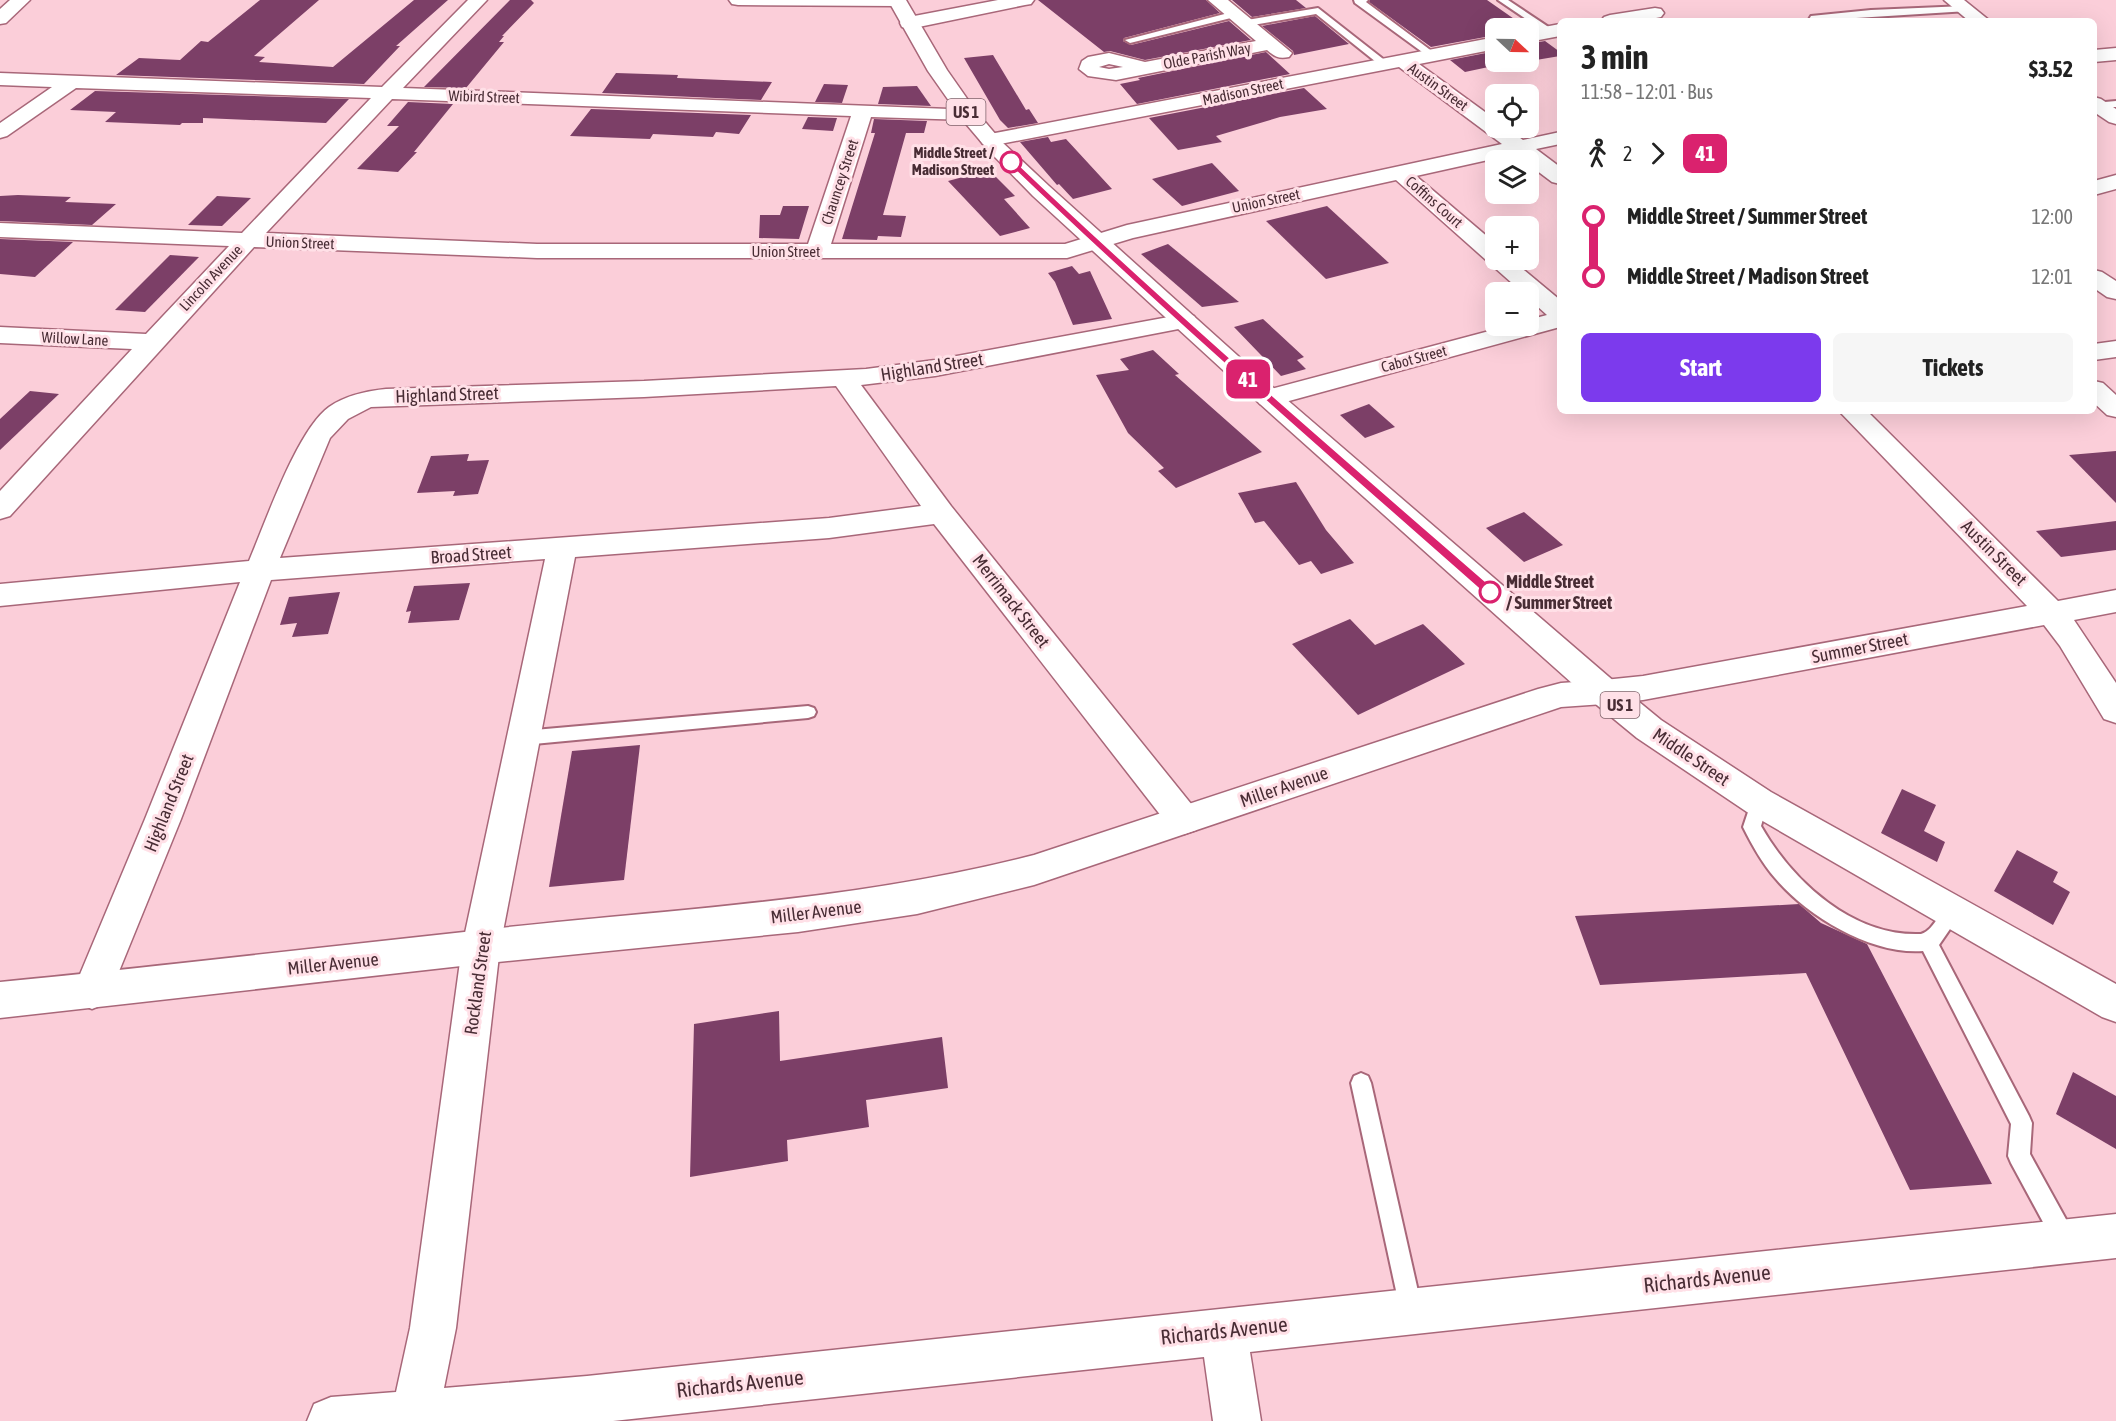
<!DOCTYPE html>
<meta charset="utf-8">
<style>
body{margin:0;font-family:"Asap Condensed",sans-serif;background:#f6f6f6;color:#222;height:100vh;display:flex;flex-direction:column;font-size:22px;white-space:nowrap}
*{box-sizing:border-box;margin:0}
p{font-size:20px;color:#767676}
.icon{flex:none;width:33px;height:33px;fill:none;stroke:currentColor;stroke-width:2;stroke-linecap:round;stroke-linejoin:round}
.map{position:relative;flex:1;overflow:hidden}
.panel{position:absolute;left:1557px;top:18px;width:540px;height:396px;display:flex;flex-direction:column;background:#fff;border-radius:9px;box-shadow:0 6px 24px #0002}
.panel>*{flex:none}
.badge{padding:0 12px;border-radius:9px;font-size:21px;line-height:39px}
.needle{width:39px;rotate:112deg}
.fabs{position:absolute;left:1485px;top:18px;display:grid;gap:12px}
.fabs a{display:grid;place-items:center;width:54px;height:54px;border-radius:9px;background:#fff;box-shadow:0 6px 24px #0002;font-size:30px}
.map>.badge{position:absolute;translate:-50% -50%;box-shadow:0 0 0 3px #fff}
.legs{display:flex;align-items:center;gap:9px;height:66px;padding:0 24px;font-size:20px}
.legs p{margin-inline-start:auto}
.overview{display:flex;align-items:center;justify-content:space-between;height:102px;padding:0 24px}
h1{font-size:33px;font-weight:700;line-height:45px}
.cta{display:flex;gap:12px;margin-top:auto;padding:12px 24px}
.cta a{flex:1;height:69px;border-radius:9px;background:#7c3aed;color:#fff;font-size:24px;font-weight:700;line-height:69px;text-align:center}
.cta a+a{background:#f6f6f6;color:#222}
ul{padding:0 24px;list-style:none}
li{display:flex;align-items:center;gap:21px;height:60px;font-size:22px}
li i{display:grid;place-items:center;width:9px;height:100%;margin:0 8px;background:currentColor}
li i::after{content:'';width:15px;height:15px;margin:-8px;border:4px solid;border-radius:50%;background:#fff}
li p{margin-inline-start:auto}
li:first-child i{background:linear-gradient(#0000 50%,currentColor 0)}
li:last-child i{background:linear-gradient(currentColor 50%,#0000 0)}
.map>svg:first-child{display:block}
.building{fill:#7c3f67}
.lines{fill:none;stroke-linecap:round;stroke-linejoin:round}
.lane-casing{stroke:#a86779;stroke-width:4}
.street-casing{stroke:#a86779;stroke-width:3}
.secondary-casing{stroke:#a86779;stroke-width:3}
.primary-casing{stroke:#a86779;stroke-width:3}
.lane{fill:#fff;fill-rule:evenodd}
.street{fill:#fff;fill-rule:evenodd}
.secondary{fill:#fff;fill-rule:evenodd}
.primary{fill:#fff;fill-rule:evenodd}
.line-1{fill:#da226e;stroke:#fff;stroke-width:1.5}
.stop-1-dot{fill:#fff;stroke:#da226e;stroke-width:3}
.labels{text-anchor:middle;stroke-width:6;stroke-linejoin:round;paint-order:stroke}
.far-street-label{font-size:15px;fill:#482c34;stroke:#ffe0e7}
.far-stop-label{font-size:15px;font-weight:bold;fill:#482c34;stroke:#ffe0e7;text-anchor:end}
.shield{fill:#ffe0e7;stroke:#7f626a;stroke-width:1.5}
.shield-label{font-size:16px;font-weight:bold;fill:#482c34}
.street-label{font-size:18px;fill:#482c34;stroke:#ffe0e7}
.stop-label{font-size:18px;font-weight:bold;fill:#482c34;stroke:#ffe0e7;text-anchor:start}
.near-street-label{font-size:21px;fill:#482c34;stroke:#ffe0e7}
</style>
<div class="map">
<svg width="2116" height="1421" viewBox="0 0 2116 1421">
<rect width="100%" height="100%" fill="#fbced9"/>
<g class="building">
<path d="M260,0h59l-65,56 11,1 -6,5 74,5 81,-67h34l-52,46h4l-36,38 -248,-9 23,-17 41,2 21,-19 7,1z"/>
<path d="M510,0h21l3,3 -32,33h2l-5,6h5l-38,46 -42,-1z"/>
<path d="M1038,0h168l14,13 -96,25 -1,3 8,4 98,-24 22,19 -106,20 -35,-9 -6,1z"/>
<path d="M1232,0h64l10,8 -54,9z"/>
<path d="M1370,0h117l40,28h-31v7l-65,12 -62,-45z"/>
<path d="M1315,16l34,28 -55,11 -1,-4 -31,-25z"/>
<path d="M1545,41l15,11v4l-60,10 -2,-1 -33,7 -15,-12 46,-9v11h32v-18z"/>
<path d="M1266,52l24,22 -153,30 -17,-20 20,-4 -2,-2z"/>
<path d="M993,55l33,55 3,-1 9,14 -30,5 -8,-8 -36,-62z"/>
<path d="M616,73l62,2 -1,3 95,4 -11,18 -159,-7z"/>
<path d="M824,84l24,1 -6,18 -27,-1z"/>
<path d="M917,86l14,20 -53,-2 5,-17z"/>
<path d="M1304,88l23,21 -47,8 -64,19 6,6 -44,8 -29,-32z"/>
<path d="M95,91l254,8 -23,24 -123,-5v5h-21l-2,2 -75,-3 11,-10 -46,-2z"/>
<path d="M408,102l45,2 -39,48h3l-19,20 -41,-3 42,-43h-12z"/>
<path d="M591,109l160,6 -12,19 -23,-2 -3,5 -60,-3 -3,5 -80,-3z"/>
<path d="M808,117l29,1 -4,13 -31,-2z"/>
<path d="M874,119l53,2 -3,12h-18l-23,82 23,1 -5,21 -23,-1 -1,4 -35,-1 33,-106h-4z"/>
<path d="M1048,137l3,5 15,-3 46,50 -39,10 -14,-15 -2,1 -37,-43z"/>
<path d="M1212,163l27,28 -57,15 -30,-27z"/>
<path d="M989,170l26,26 -11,3 26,29 -30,8 -52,-55z"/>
<path d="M18,195l53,2 -6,5 51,2 -24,21 -92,-4v-25z"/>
<path d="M217,196l34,2 -29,28 -34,-1z"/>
<path d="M783,206h26l-10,33 -40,-1 1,-23h20z"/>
<path d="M1327,206l62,57 -63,16 -60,-58z"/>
<path d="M0,239l73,3 -38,35 -35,-3z"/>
<path d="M1168,244l71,58 -37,5 -61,-53z"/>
<path d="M170,255l29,2 -54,55 -30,-2z"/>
<path d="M1072,266l7,8 11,-3 22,48 -39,6 -18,-43 -7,-9z"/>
<path d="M1263,319l41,38 -7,3 9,9 -25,7 -47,-49z"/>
<path d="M1153,350l26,24 -4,1 87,77 -86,36 -18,-17 6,-3 -36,-35 -32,-58 33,-5 -9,-11z"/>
<path d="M30,391l29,3 -59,56v-31z"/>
<path d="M1369,404l26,23 -30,11 -25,-23z"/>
<path d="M2116,451v52l-47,-48z"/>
<path d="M469,454l-2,7 22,-1 -11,34 -25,2 2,-5 -38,2 14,-37z"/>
<path d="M1296,482l30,48 28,33 -33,11 -10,-13 -12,4 -35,-44 -9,2 -17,-30z"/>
<path d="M1524,512l39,33 -39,17 -38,-34z"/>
<path d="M2116,521v29l-55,7 -25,-26z"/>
<path d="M470,583l-11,37 -51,3 3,-12 -5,1 8,-26z"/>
<path d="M340,592l-12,42 -36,3 5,-14 -17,2 9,-28z"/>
<path d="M1350,619l25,26 48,-21 42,40 -107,51 -66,-71z"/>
<path d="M640,745l-16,135 -75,7 23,-136z"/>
<path d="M1902,789l34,16 -12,26 21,11 -8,20 -56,-29z"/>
<path d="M2017,850l41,22 -5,10 17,10 -17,33 -59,-34z"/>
<path d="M1799,904l22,19 46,21 125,240 -82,6 -104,-217 -206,12 -25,-69z"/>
<path d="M779,1011l1,50 162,-24 6,51 -82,12 3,27 -82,13 1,21 -98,16 4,-153z"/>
<path d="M2073,1072l43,24v53l-60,-35z"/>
</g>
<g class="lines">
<g class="lane-casing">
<g id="lane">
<path d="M1354,0h14l-2,2 71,53 -8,2 -74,-54z"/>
<path d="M1498,0h10l48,32 -8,2z"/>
<path d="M1965,6l3,1v4l-160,10 3,-5 60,-6z"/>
<path d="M1318,8l69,54v4h-6l-65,-52 -69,12 -5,-3 5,-3z"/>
<path d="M1236,11l3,1v4l-109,27 -5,-3z"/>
<path d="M2116,101v6h-22v-4z"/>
<path d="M808,706l6,2 2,4 -2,4 -6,2 -285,27 -6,-2 -2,-5 2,-5 6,-2z"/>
<path d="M1759,795l6,2 3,5 -7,24c32,56 92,111 160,108 17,-5 19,-34 38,-27l2,6 -22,32 90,171 3,7 -2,31 43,78 3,8 -3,8 -8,3 -8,-3 -46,-85 -3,-7 3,-32 -88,-173c-52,4 -116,-35 -148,-73 -13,-15 -23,-33 -32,-51l10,-30z"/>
<path d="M1361,1073l7,3 3,7 51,226 -3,8 -8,3 -8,-3 -3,-8 -49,-226 3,-7z"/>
</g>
</g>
<g class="street-casing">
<g id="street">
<path d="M10,0h20l-24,23 -6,1v-15z"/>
<path d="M468,0h19l-84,88 572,22 3,4 -3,4 -7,2 -97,-3 -40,127h234l62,-19 375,-81 -103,-77 -409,79 -7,-2 -3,-4 3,-4 7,-2 506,-97v12l-77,15 77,56v8h10l17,12 37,-8v12l-24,5 24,18v17l-8,-2 -24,-18v-4h-4l-9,-6 -99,22 80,68v16h16l48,40v27l-282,77 -9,2 -9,-2 -4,-6 4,-6 248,-66h20v-6l19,-5 -19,-17v-6h-6l-126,-112 -263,58 -66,20h-530l-283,-11 -244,269 -10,3v-28l132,-142 -132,-6v-16l146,7 83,-88 -229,-9v-14l242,10 129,-135 -295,-10 -69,48 -7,2v-15l52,-36 -52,-2v-12l382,14zM392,99l459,17 -43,128h-271l-271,-11z"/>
<path d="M729,0h176l1,1 -3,4 -6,1 -159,-1 -6,-1z"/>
<path d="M998,0h36l-3,4 -6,1 -116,24 -7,-2 -2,-4 2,-4 7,-2z"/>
<path d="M1208,0h20l64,53 -3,4c-10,2 -14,0 -22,-7l-151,30 -28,-4 -9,-7 3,-8 6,-4 21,-4 36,9 111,-21zM1109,64l14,3 -14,2 -10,-2z"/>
<path d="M1655,8l6,1 3,4 -3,4 -20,4h-40l3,-4 6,-2z"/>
<path d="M1560,24v12l-32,6v-12z"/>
<path d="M2116,48v12l-22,2v-12z"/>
<path d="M2116,175v14l-22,6v-14z"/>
<path d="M2094,270l8,2 14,9v18l-9,-2 -13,-9z"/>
<path d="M1185,314l9,2 3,5 -3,5 -259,50 -74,9 90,121 245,304 6,10 -6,10 -12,4 -12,-4 -238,-306 -105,14 -254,19 -75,390 -44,381 -12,60 143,-12 1529,-162v44l-866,94 11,69h-48l-9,-64 -591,64h-306l7,-17 17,-7 65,-5 14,-64 52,-381 83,-388 -274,21 -90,239 -70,172 -5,12 -14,6 -14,-6 -5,-12 72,-172 95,-237 -240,24v-22l249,-23c17,-40 48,-131 80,-154 17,-12 38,-16 57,-18l258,-8 222,-12 69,-9zM836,386l85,120 -92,12 -549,40 50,-120 18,-19 23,-12 273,-10z"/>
<path d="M2116,341v16l-22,3v-16z"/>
<path d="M2094,381l9,2 13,12v22l-9,-2 -13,-12z"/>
<path d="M1839,411h28l191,190 58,-11v22l-42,8 42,63v40l-12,-4 -44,-73 -16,-21 -401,75 -39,4 -12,-3 -4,-9 4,-9 12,-3 39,-4 384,-70z"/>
</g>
</g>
<g class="secondary-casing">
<g id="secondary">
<path d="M1944,0h20l26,21h-21z"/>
<path d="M2094,97l7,2 15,10v15l-7,-2 -15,-10z"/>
<path d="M1604,680l12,3 4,9 -4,9 -12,3 -43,3 -527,178 -117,29 -119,18 -310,31 -488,55v-36c186,-18 371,-41 557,-60 164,-16 317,-26 477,-67l504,-166 23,-6z"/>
</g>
</g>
<g class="primary-casing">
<path id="primary" d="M888,0h18l41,70 28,40 28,33 46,43 229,206 338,291 45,37 110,72 345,192v38l-14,-5 -355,-205 -110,-74 -45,-37 -332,-297 -227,-208 -44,-45 -28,-33 -33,-47z"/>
</g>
<use href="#lane" class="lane"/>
<use href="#street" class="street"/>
<use href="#secondary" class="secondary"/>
<use href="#primary" class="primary"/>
</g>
<path class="line-1" d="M1008,160h6c155,148 318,288 480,429v6h-8c-161,-142 -323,-283 -478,-432z"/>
<g class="stop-1-dot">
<circle cx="1011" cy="162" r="10"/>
<circle cx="1490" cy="592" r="10"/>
</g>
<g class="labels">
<g class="far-street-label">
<text transform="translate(1207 56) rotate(-11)" y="5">Olde Parish Way</text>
<text transform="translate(1438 87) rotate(36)" y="5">Austin Street</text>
<text transform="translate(1243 92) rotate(-12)" y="5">Madison Street</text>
<text transform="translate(484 97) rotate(2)" y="5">Wibird Street</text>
<text transform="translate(840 182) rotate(-72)" y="5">Chauncey Street</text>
<text transform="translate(1266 201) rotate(-12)" y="5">Union Street</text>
<text transform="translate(1434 202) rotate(41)" y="5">Coffins Court</text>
<text transform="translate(300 243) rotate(2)" y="5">Union Street</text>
<text x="786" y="257">Union Street</text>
<text transform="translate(211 278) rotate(-47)" y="5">Lincoln Avenue</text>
<text transform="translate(75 339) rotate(3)" y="5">Willow Lane</text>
<text transform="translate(1414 359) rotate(-15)" y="5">Cabot Street</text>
</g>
<g class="far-stop-label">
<text x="994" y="158">Middle Street /<tspan x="994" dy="17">Madison Street</tspan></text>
</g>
<g class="shield">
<rect x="946.5" y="99" width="39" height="26" rx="4.5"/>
<rect x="1600.5" y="692" width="39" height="26" rx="4.5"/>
</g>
<g class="shield-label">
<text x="966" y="118">US 1</text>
<text x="1620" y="711">US 1</text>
</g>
<g class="street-label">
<text transform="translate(932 367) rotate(-9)" y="6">Highland Street</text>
<text transform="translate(447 395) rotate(-2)" y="6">Highland Street</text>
<text transform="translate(1994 553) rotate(45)" y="6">Austin Street</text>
<text transform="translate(471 555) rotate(-4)" y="6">Broad Street</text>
<text transform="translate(1011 601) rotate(52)" y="6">Merrimack Street</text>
<text transform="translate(1860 648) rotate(-11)" y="6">Summer Street</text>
<text transform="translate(1691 757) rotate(34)" y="6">Middle Street</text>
<text transform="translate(1284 787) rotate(-19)" y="6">Miller Avenue</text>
<text transform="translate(169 803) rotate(-68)" y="6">Highland Street</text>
<text transform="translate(816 912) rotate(-7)" y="6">Miller Avenue</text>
<text transform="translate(333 964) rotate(-6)" y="6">Miller Avenue</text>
<text transform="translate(478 983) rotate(-82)" y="6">Rockland Street</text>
</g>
<g class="stop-label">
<text x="1506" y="588">Middle Street<tspan x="1506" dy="21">/ Summer Street</tspan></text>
</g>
<g class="near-street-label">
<text transform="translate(1707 1279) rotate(-6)" y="7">Richards Avenue</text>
<text transform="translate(1224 1331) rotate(-6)" y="7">Richards Avenue</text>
<text transform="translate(740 1384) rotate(-6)" y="7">Richards Avenue</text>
</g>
</g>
</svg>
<div class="fabs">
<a><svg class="needle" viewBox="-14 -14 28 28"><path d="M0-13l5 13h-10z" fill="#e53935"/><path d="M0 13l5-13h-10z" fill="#767676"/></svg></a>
<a><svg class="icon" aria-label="locate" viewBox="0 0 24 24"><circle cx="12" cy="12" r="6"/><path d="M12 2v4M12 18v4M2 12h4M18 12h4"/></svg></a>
<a><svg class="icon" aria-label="layers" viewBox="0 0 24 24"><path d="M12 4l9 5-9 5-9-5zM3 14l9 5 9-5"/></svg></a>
<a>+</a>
<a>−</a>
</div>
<b class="badge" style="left:1248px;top:379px;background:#da226e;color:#fff">41</b>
<section class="panel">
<div class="overview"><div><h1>3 min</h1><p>11:58 – 12:01 · Bus</p></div><b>$3.52</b></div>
<div class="legs"><svg class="icon" aria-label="walk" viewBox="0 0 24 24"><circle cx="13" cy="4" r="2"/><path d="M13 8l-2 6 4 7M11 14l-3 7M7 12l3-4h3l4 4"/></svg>2<svg class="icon" aria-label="forward" viewBox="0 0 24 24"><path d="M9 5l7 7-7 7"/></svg><b class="badge" style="background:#da226e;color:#fff">41</b></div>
<ul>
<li><i style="color:#da226e"></i><b>Middle Street / Summer Street</b><p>12:00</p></li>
<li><i style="color:#da226e"></i><b>Middle Street / Madison Street</b><p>12:01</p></li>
</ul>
<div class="cta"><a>Start</a><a>Tickets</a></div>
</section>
</div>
